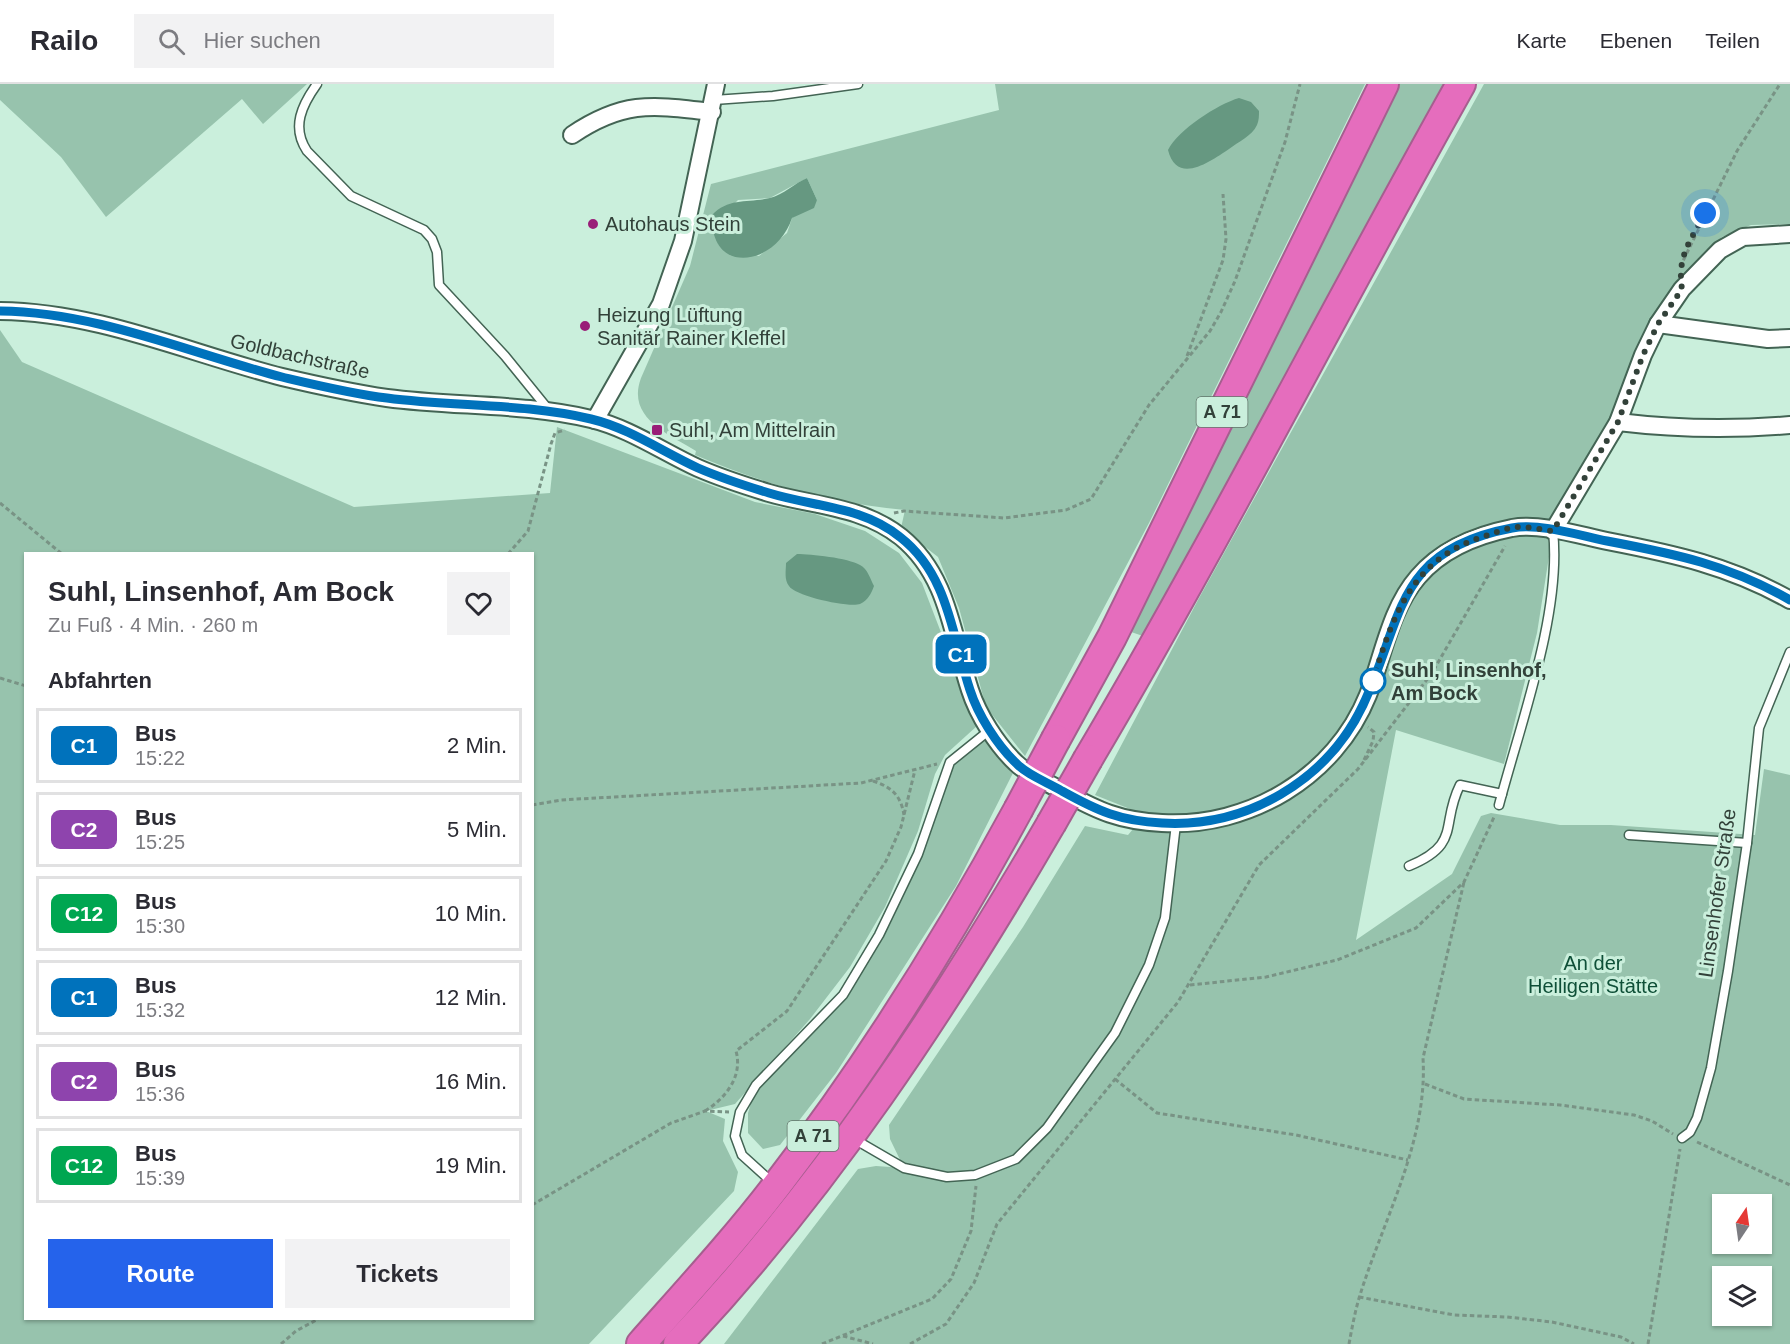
<!DOCTYPE html>
<html lang="de">
<meta charset="utf-8">
<style>
body{margin:0;font-family:Arial,sans-serif;background:#f2f2f3;color:#2b2b33;height:100vh;display:flex;flex-direction:column;font-size:22px;white-space:nowrap}
*{box-sizing:border-box;margin:0}
p{font-size:20px;color:#7c7c81}
.icon{flex:none;width:33px;height:33px;fill:none;stroke:currentColor;stroke-width:2;stroke-linecap:round;stroke-linejoin:round}
.map{position:relative;flex:1;overflow:hidden}
.drawer{position:absolute;left:24px;top:468px;width:510px;height:768px;display:flex;flex-direction:column;background:#fff;border-radius:0px;box-shadow:0 2px 4px #0004}
.drawer>*{flex:none}
.badge{padding:0 12px;border-radius:9px;font-size:21px;line-height:39px}
.needle{width:39px;rotate:13deg}
.controls{position:absolute;left:1712px;top:1110px;display:grid;gap:12px}
.controls a{display:grid;place-items:center;width:60px;height:60px;border-radius:0px;background:#fff;box-shadow:0 2px 4px #0004;font-size:30px}
.you{position:absolute;width:30px;height:30px;margin:-15px;border:4px solid #fff;border-radius:50%;background:#1a73e8;box-shadow:0 0 0 9px #1a73e833}
.map>.badge{position:absolute;translate:-50% -50%;box-shadow:0 0 0 3px #fff}
h2{padding:0 24px;font-size:22px;line-height:54px}
.round{display:grid;place-items:center;flex:none;width:63px;height:63px;border-radius:0px;background:#f2f2f3}
.headline{display:flex;align-items:center;justify-content:space-between;height:102px;padding:0 24px}
h1{font-size:28px;font-weight:700;line-height:45px}
.action{display:flex;gap:12px;margin-top:auto;padding:12px 24px}
.action a{flex:1;height:69px;border-radius:0px;background:#2563eb;color:#fff;font-size:24px;font-weight:700;line-height:69px;text-align:center}
.action a+a{background:#f2f2f3;color:#2b2b33}
ul{padding:0;list-style:none}
li{display:flex;align-items:center;gap:18px;height:75px;margin:0 12px 9px;padding:0 12px;border:3px solid #e1e1e2;border-radius:0px}
li div{flex:1}
li b{display:block;font-size:22px}
li em{font-style:normal}
li .badge{min-width:66px;font-weight:700;text-align:center}
header{display:flex;align-items:center;gap:36px;box-sizing:border-box;height:84px;padding:0 30px;background:#fff;border-bottom:2px solid #e1e1e2}
header strong{font-size:28px}
nav{display:flex;gap:33px;margin-inline-start:auto;font-size:21px}
.search{width:420px;height:54px;background:#f2f2f3;display:flex;align-items:center;gap:15px;box-sizing:border-box;padding:0 21px;border-radius:0px;color:#7c7c81;font-size:22px}
.map>svg:first-child{display:block}
.green{fill:#97c3ad;fill-rule:evenodd}
.water{fill:#669881}
.lines{fill:none;stroke-linecap:round;stroke-linejoin:round}
.lane-casing{stroke:#436454;stroke-width:11}
.street-casing{stroke:#436454;stroke-width:20}
.highway-casing{stroke:#a65e8f;stroke-width:32}
.path{stroke:#799385;stroke-width:3;stroke-dasharray:4.5 3;stroke-linecap:butt}
.lane{stroke:#fff;stroke-width:8}
.street{stroke:#fff;stroke-width:16}
.highway{stroke:#e56dbd;stroke-width:28}
.highway-bridge-casing{stroke:#a65e8f;stroke-width:32;stroke-linecap:butt}
.highway-bridge{stroke:#e56dbd;stroke-width:28}
.line-casing{stroke:#fff;stroke-width:14}
.line{stroke:#0072bc;stroke-width:9}
.walk{stroke:#324139;stroke-width:6;stroke-dasharray:0 10.8}
.poi-dot{fill:#991e78;stroke:#caefdc;stroke-width:2}
.stop-dot{fill:#fff;stroke:#0072bc;stroke-width:3}
.labels{text-anchor:middle;stroke-width:6;stroke-linejoin:round;paint-order:stroke}
.shield{fill:#caefdc;stroke:#60756a;stroke-width:1.5}
.shield-label{font-size:18px;font-weight:bold;fill:#324139}
.poi-label{font-size:20px;fill:#324139;stroke:#caefdc;text-anchor:start}
.street-label{font-size:20px;fill:#324139;stroke:#caefdc}
.stop-label{font-size:20px;font-weight:bold;fill:#324139;stroke:#caefdc;text-anchor:start}
.park-label{font-size:20px;fill:#0e4f37;stroke:#caefdc}
</style>
<header>
<strong>Railo</strong>
<div class="search"><svg class="icon" aria-label="search" viewBox="0 0 24 24"><circle cx="10" cy="10" r="6"/><path d="M15 15l6 6"/></svg>Hier suchen</div>
<nav><a>Karte</a><a>Ebenen</a><a>Teilen</a></nav>
</header>
<div class="map">
<svg width="1790" height="1260" viewBox="0 0 1790 1260">
<rect width="100%" height="100%" fill="#caefdc"/>
<g class="green">
<path d="M0,0h307l-44,40 -21,-25 -136,118 -45,-60 -61,-57z"/>
<path d="M995,0h370l-216,439 -124,233 -39,-49 -27,-99 -21,-51 -37,-29 4,-18c-74,-7 -142,-26 -210,-55l1,-4c-27,-17 -70,-33 -55,-73l49,-112 21,-82 288,-74zM807,94l10,22 -25,18 -5,15 -28,23 -40,-11 -7,-18 26,-27 32,-2z"/>
<path d="M1400,0h50l-304,553 -15,-5z"/>
<path d="M1484,0h306v140l-39,1 -29,12 -43,42 3,10 -64,133 -65,109 -16,102 -33,131 -108,-34 -40,210 96,-66 29,-58 10,-3 69,12h51l144,10 9,-66 26,6v569h-1066l134,-175 18,-3 28,2 -14,-29 -1,-14 134,-198 62,-101 43,9 11,-13 -9,-13 -35,-14 103,-195zM1722,1120h39v40h-39zM1722,1192h39v40h-39z"/>
<path d="M0,246l22,32 332,145 196,-14 7,-66 198,75 60,12 50,17 34,22 23,30 55,143 -32,29 -10,19 -17,57 -33,76 -35,60 -40,52 -75,85 -29,7 19,8 -2,22 15,31 -4,19 -145,153h-589zM26,470h506v764h-506z"/>
<path d="M991,645l26,36 -61,121 -120,187 -56,72 -17,4 -15,-16v-20l8,-28 87,-90 75,-141 32,-92z"/>
</g>
<g class="water">
<path d="M1239,14l12,4 8,9c0,5 0,9 -2,14 -5,11 -19,17 -28,24 -18,12 -52,37 -61,1 10,-20 50,-46 71,-52z"/>
<path d="M807,94l10,22 -3,8 -22,10c-15,47 -82,60 -80,-3 17,-18 37,-12 58,-17 13,-3 25,-15 37,-20z"/>
<path d="M797,470c14,0 51,4 63,11 8,4 10,14 14,21 -3,8 -6,14 -14,18 -11,4 -65,-8 -71,-18 -5,-6 -3,-16 -3,-23z"/>
</g>
<g class="lines">
<g class="lane-casing">
<g id="lane">
<path d="M317,0c-15,21 -26,43 -10,67l44,45 73,34 8,9 5,13 2,33 66,71 43,53"/>
<path d="M714,16l59,-4 85,-12"/>
<path d="M1499,721c21,-80 63,-193 54,-274"/>
<path d="M1629,751l118,8"/>
<path d="M1409,782c53,-22 31,-41 51,-81l42,9"/>
<path d="M1682,1054l8,-6 7,-14 14,-50 17,-97 19,-128 12,-115 31,-76"/>
<path d="M854,1055l50,29 43,9 28,-2 41,-16 31,-31 68,-95 34,-68 16,-47 11,-94"/>
<path d="M774,1100l-32,-29 -7,-19 5,-24 16,-27 87,-90 36,-60 39,-81 32,-92 41,-33"/>
</g>
</g>
<g class="street-casing">
<g id="street">
<path d="M572,51c52,-35 80,-30 140,-23"/>
<path d="M0,227c98,1 188,42 282,66 34,8 71,16 105,21 68,9 137,5 204,21 38,9 72,33 107,49 23,10 48,18 71,25 45,13 93,13 132,44 48,39 51,99 69,153 8,25 27,55 46,73 12,12 31,19 46,28 36,20 58,30 100,32 87,5 173,-46 206,-128 15,-38 22,-86 50,-118 23,-27 59,-42 94,-49 29,-5 66,7 95,13 67,13 123,25 183,59"/>
<path d="M1658,240l110,15 22,-1"/>
<path d="M595,336l66,-116 22,-63 33,-157"/>
<path d="M1618,338c58,7 114,8 172,3"/>
<path d="M1553,447l65,-109 25,-67 15,-31 24,-35 38,-39 23,-13 47,-3"/>
</g>
</g>
<g class="highway-casing">
<g id="highway">
<path d="M1056,655l56,-102 272,-553"/>
<path d="M1088,675c131,-221 247,-451 373,-675"/>
<path d="M641,1260c46,-52 94,-104 136,-159 91,-118 170,-244 241,-375"/>
<path d="M678,1260c147,-155 266,-336 373,-520"/>
</g>
</g>
<g class="path">
<path d="M1680,183l57,-116 43,-67"/>
<path d="M1187,272l36,-96 3,-21 -3,-45"/>
<path d="M0,419l62,51"/>
<path d="M894,429l10,-2 100,7 62,-8 25,-11 58,-94 61,-74 11,-19 14,-31 50,-139 15,-58"/>
<path d="M508,470l20,-23 23,-87 4,-11 10,-3"/>
<path d="M0,594l26,8"/>
<path d="M1364,676l9,-19 1,-9 -6,-5"/>
<path d="M873,697c19,6 28,15 31,34"/>
<path d="M532,721l29,-5 300,-17 76,-19"/>
<path d="M1190,901l76,-8 71,-17 79,-32 48,-46 31,-67"/>
<path d="M1115,995l42,34 139,22 112,25"/>
<path d="M1425,1000l39,15 96,6 74,10 18,6 21,13"/>
<path d="M705,1027c21,-13 38,-35 31,-60l51,-40 99,-150 15,-34 14,-57"/>
<path d="M1697,1058l93,43"/>
<path d="M532,1121l139,-82 34,-12 24,1"/>
<path d="M1359,1213l95,18 53,2 45,5 69,15 13,7"/>
<path d="M843,1252l30,8"/>
<path d="M281,1260l15,-13 24,-13"/>
<path d="M822,1260l110,-45 19,-20 20,-48 5,-45"/>
<path d="M910,1260l36,-20 28,-41 23,-59 181,-222 81,-137 99,-96 74,-96 73,-127"/>
<path d="M1349,1260c3,-16 6,-33 11,-49 24,-77 68,-155 63,-237l41,-176"/>
<path d="M1648,1260l32,-195"/>
</g>
<use href="#lane" class="lane"/>
<use href="#street" class="street"/>
<use href="#highway" class="highway"/>
<g class="highway-bridge-casing">
<g id="highway-bridge">
<path d="M1018,726l38,-71"/>
<path d="M1051,740l37,-65"/>
</g>
</g>
<use href="#highway-bridge" class="highway-bridge"/>
</g>
<g class="lines">
<g class="line-casing">
<path id="line" d="M0,227c97,1 189,42 282,66 34,8 71,17 105,21 68,9 137,5 204,21 38,9 72,33 107,49 23,10 48,18 71,25 45,14 93,13 131,44 49,38 52,99 70,153 8,25 27,55 46,73 11,12 31,19 46,28 36,20 58,30 100,32 84,5 165,-42 201,-118 41,-87 31,-155 149,-177 29,-5 66,7 95,13 69,13 122,24 183,59"/>
</g>
<use href="#line" class="line"/>
<path class="walk" d="M1373,597c20,-67 40,-123 112,-145 10,-3 21,-8 31,-9 12,-1 26,3 37,4l65,-109 25,-67 15,-31 24,-35c-5,-33 8,-47 23,-76"/>
</g>
<g class="poi-dot">
<circle cx="593" cy="140" r="6"/>
<circle cx="585" cy="242" r="6"/>
<rect x="651" y="340" width="12" height="12" rx="3"/>
</g>
<circle class="stop-dot" cx="1373" cy="597" r="12"/>
<g class="labels">
<g class="shield">
<rect x="1196.5" y="313" width="51" height="30" rx="4.5"/>
<rect x="787.5" y="1037" width="51" height="30" rx="4.5"/>
</g>
<g class="shield-label">
<text x="1222" y="334">A 71</text>
<text x="813" y="1058">A 71</text>
</g>
<g class="poi-label">
<text x="605" y="147">Autohaus Stein</text>
<text x="597" y="238">Heizung Lüftung<tspan x="597" dy="23">Sanitär Rainer Kleffel</tspan></text>
<text x="669" y="353">Suhl, Am Mittelrain</text>
</g>
<g class="street-label">
<text transform="translate(300 272) rotate(13)" y="7">Goldbachstraße</text>
<text transform="translate(1717 809) rotate(-82)" y="7">Linsenhofer Straße</text>
</g>
<g class="stop-label">
<text x="1391" y="593">Suhl, Linsenhof,<tspan x="1391" dy="23">Am Bock</tspan></text>
</g>
<g class="park-label">
<text x="1593" y="886">An der<tspan x="1593" dy="23">Heiligen Stätte</tspan></text>
</g>
</g>
</svg>
<div class="controls">
<a><svg class="needle" viewBox="-14 -14 28 28"><path d="M0-13l5 13h-10z" fill="#e53935"/><path d="M0 13l5-13h-10z" fill="#7c7c81"/></svg></a>
<a><svg class="icon" aria-label="layers" viewBox="0 0 24 24"><path d="M12 4l9 5-9 5-9-5zM3 14l9 5 9-5"/></svg></a>
</div>
<div class="you" style="left:1705px;top:129px"></div>
<b class="badge" style="left:961px;top:570px;background:#0072bc;color:#fff">C1</b>
<section class="drawer">
<div class="headline"><div><h1>Suhl, Linsenhof, Am Bock</h1><p>Zu Fuß · 4 Min. · 260 m</p></div><a class="round"><svg class="icon" aria-label="heart" viewBox="0 0 24 24"><path d="M12 20l-8-8c-3-5 5-10 8-4 3-6 11-1 8 4z"/></svg></a></div>
<h2>Abfahrten</h2>
<ul>
<li><span class="badge" style="background:#0072bc;color:#fff">C1</span><div><b>Bus</b><p>15:22</p></div><em>2 Min.</em></li>
<li><span class="badge" style="background:#8e44ad;color:#fff">C2</span><div><b>Bus</b><p>15:25</p></div><em>5 Min.</em></li>
<li><span class="badge" style="background:#00a651;color:#fff">C12</span><div><b>Bus</b><p>15:30</p></div><em>10 Min.</em></li>
<li><span class="badge" style="background:#0072bc;color:#fff">C1</span><div><b>Bus</b><p>15:32</p></div><em>12 Min.</em></li>
<li><span class="badge" style="background:#8e44ad;color:#fff">C2</span><div><b>Bus</b><p>15:36</p></div><em>16 Min.</em></li>
<li><span class="badge" style="background:#00a651;color:#fff">C12</span><div><b>Bus</b><p>15:39</p></div><em>19 Min.</em></li>
</ul>
<div class="action"><a>Route</a><a>Tickets</a></div>
</section>
</div>
